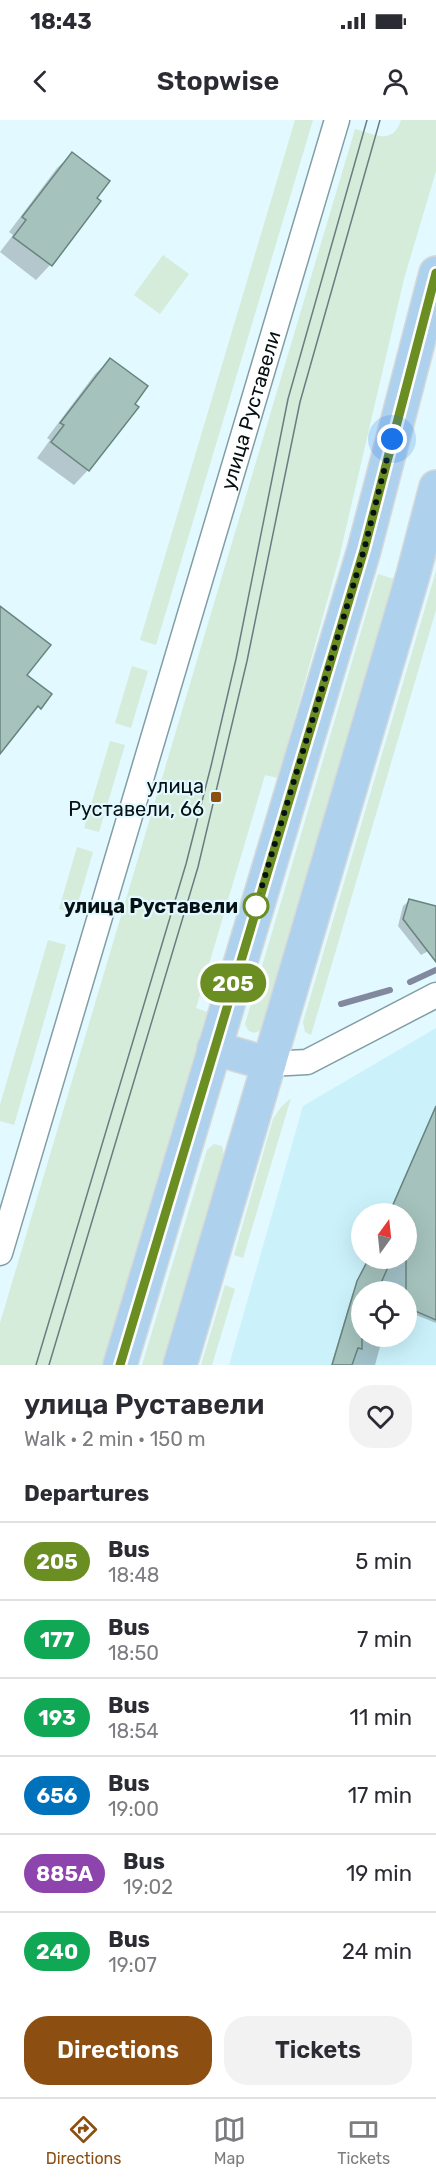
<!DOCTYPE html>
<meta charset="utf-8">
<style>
body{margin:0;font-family:Rubik,sans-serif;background:#f2f2f3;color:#2b2b33;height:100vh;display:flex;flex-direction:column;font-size:22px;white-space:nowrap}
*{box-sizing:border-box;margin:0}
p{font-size:20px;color:#7c7c81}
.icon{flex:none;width:33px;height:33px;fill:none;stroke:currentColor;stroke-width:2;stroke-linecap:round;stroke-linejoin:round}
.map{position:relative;height:1245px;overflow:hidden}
.drawer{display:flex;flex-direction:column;background:#fff;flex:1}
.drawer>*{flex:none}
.badge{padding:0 12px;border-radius:20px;font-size:21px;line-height:39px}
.needle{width:39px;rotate:15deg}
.buttons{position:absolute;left:351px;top:1083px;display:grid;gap:12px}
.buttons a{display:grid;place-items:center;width:66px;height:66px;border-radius:50%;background:#fff;box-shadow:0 6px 24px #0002;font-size:30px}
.you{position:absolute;width:30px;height:30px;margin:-15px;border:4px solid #fff;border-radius:50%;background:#1a73e8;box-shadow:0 0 0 9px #1a73e833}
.map>.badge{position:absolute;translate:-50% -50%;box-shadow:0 0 0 3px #fff}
h2{padding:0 24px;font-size:22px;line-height:54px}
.round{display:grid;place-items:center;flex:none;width:63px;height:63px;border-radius:24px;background:#f2f2f3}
.head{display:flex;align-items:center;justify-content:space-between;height:102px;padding:0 24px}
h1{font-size:28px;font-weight:600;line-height:45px}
.button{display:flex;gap:12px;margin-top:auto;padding:12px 24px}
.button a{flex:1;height:69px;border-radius:24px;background:#8c4f11;color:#fff;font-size:24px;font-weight:600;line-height:69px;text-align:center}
.button a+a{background:#f2f2f3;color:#2b2b33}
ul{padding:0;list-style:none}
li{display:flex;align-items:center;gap:18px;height:78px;padding:0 24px;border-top:2px solid #e1e1e2}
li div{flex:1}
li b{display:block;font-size:22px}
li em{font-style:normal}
li .badge{min-width:66px;font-weight:700;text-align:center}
.status{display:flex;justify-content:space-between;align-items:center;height:42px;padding:0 30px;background:#fff;direction:ltr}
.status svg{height:16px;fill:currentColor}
header{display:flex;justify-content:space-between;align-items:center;height:78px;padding:0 24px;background:#fff;font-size:27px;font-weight:600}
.tabs{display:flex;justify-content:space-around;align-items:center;height:84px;border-top:2px solid #e1e1e2;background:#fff;font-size:16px;color:#7c7c81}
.tabs a{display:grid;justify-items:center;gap:3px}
.tabs .current{color:#8c4f11}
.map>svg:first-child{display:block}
.built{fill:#cbf2fb;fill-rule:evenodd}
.green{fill:#d4ecd9}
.shadow{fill:#0003}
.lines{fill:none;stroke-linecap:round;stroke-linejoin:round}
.stream{stroke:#82899e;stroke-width:6}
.building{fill:#a5c2bd;stroke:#69847f;stroke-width:1.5}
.minor-casing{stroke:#829ea4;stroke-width:27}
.primary-casing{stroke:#d7d9d9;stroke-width:36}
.minor{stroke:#fff;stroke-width:24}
.primary{stroke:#aed1ee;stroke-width:33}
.tram{stroke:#6b7c80;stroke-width:1.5}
.line-casing{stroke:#fff;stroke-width:14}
.line{stroke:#6b8e23;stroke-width:9}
.walk{stroke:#071113;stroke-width:6;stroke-dasharray:0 10.8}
.poi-dot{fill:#8c4f11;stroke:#e1f9ff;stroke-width:2}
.stop-dot{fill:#fff;stroke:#6b8e23;stroke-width:3}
.labels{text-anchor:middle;stroke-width:4.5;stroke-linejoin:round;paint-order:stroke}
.street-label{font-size:20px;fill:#071113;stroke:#e1f9ff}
.poi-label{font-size:20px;fill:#071113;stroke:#e1f9ff;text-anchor:end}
.stop-label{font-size:20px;font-weight:bold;fill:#071113;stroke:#e1f9ff;text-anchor:end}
</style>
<div class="status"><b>18:43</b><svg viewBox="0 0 49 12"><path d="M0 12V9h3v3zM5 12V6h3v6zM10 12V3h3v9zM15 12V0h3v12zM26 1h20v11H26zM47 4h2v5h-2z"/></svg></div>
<header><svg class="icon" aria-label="back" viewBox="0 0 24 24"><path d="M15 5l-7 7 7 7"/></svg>Stopwise<svg class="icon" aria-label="person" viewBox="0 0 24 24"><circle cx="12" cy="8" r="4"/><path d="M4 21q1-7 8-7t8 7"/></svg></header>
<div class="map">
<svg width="436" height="1245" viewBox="0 0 436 1245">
<rect width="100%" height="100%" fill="#e1f9ff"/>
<path class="built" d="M436,908v337h-207l74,-259zM362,1094h44v44h-44zM362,1172h44v44h-44z"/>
<g class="green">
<path d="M295,0h18l-157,525 -16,-5z"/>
<path d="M401,0h35v51l-32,108 -65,279 -61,220 -13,-3 -69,233 11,4 -105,353h-102v-42l355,-1194c19,5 38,17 46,-9z"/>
<path d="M163,135l26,19 -29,40 -26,-19z"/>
<path d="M436,451v39l-125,425 -6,-3 -2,-10z"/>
<path d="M378,454l16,5 -132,450c-5,4 -9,5 -14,1l-3,-6z"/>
<path d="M132,546l16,5 -17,57 -16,-5z"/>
<path d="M110,621l15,4 -26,87 -15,-4z"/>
<path d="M77,727l16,5 -18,61 -16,-4z"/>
<path d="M48,820l18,5 -52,180 -14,-4v-16z"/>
<path d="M291,978l-48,160 -9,-3 39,-136 8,-12z"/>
<path d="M214,1024l8,2 2,9 -62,210h-20l65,-215z"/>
<path d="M225,1165l10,4 -23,76h-11z"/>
</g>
<g class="shadow">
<path d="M72,34l23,44 4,3 -49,64 -14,15 -36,-28 13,-17 -4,-3 48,-64z"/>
<path d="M110,240l23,44 3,3 -48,63 -14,15 -37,-27 13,-18 -3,-2 48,-64z"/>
<path d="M409,781l27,6v40l-15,8 -23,-29 5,-20z"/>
<path d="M436,985v218l-30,-12v-19h-44v44h21l-8,29h-44l21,-70 16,-37h38v-44h-18z"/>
</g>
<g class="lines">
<g class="stream">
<path d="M410,862l26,-12"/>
<path d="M341,884l49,-14"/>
</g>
</g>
<g class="building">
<path d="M72,32l38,29 -13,17 4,3 -49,65 -39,-29 13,-17 -4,-3z"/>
<path d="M110,238l38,28 -13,18 4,3 -50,64 -38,-29 13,-17 -4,-2z"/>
<path d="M0,486l51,39 -24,30 25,19 -11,15 -3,-3 -38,48z"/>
<path d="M409,779l27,7v56l-33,-43z"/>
<path d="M436,986v214l-30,-13v-93h-17z"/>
<path d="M369,1138h23l-15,34h-15v57l-4,-1 -6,17h-20l25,-84z"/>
</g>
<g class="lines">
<g class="minor-casing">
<g id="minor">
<path d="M269,944l38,-2 129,-67"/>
<path id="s1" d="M0,1133l337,-1133"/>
</g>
</g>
<g class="primary-casing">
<g id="primary">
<path d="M214,928l55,16"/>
<path d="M120,1245l244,-815 72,-277"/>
<path d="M180,1245l233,-790 23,-88"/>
</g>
</g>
<use href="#minor" class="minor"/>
<use href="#primary" class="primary"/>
<g class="tram">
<path d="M36,1245l150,-501 25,-98 25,-107 52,-260 79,-279"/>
<path d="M49,1245l149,-498 49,-206 53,-259 80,-282"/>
</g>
</g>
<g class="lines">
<g class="line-casing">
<path id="line" d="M120,1245l244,-815 72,-277"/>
</g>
<use href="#line" class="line"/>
<path class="walk" d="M256,786l108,-356 28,-111"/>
</g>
<rect class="poi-dot" x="210" y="671" width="12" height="12" rx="3"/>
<circle class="stop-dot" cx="256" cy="786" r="12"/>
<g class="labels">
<g class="street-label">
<text dy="7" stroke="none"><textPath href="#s1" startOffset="879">улица Руставели</textPath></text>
</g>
<g class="poi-label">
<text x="204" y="673">улица<tspan x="204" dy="23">Руставели, 66</tspan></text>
</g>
<g class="stop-label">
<text x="238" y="793">улица Руставели</text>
</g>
</g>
</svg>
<div class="buttons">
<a><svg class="needle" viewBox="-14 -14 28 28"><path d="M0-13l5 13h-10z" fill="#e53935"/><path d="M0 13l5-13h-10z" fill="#7c7c81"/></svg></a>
<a><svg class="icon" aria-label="locate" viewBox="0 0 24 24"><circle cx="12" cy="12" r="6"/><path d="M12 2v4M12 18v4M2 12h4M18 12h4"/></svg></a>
</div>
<div class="you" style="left:392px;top:319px"></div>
<b class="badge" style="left:233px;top:863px;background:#6b8e23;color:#fff">205</b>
</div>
<section class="drawer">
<div class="head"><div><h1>улица Руставели</h1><p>Walk · 2 min · 150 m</p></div><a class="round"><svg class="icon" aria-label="heart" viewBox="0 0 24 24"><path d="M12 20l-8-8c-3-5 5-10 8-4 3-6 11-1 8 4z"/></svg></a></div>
<h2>Departures</h2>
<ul>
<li><span class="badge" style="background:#6b8e23;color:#fff">205</span><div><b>Bus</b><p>18:48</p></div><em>5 min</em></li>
<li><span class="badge" style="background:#10a855;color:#fff">177</span><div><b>Bus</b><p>18:50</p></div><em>7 min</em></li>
<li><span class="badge" style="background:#10a855;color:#fff">193</span><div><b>Bus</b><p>18:54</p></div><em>11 min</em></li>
<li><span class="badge" style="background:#0072bc;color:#fff">656</span><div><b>Bus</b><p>19:00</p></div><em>17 min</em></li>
<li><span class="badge" style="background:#8e44ad;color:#fff">885А</span><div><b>Bus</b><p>19:02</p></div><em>19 min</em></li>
<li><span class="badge" style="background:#10a855;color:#fff">240</span><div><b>Bus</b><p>19:07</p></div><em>24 min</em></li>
</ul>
<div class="button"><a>Directions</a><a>Tickets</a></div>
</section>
<nav class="tabs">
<a class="current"><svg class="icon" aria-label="directions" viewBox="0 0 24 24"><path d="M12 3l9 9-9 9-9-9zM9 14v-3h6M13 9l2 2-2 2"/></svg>Directions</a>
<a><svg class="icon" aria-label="map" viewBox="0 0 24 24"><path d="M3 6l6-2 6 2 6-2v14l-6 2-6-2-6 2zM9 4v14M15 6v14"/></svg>Map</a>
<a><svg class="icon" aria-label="tickets" viewBox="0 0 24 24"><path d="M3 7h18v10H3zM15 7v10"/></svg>Tickets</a>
</nav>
